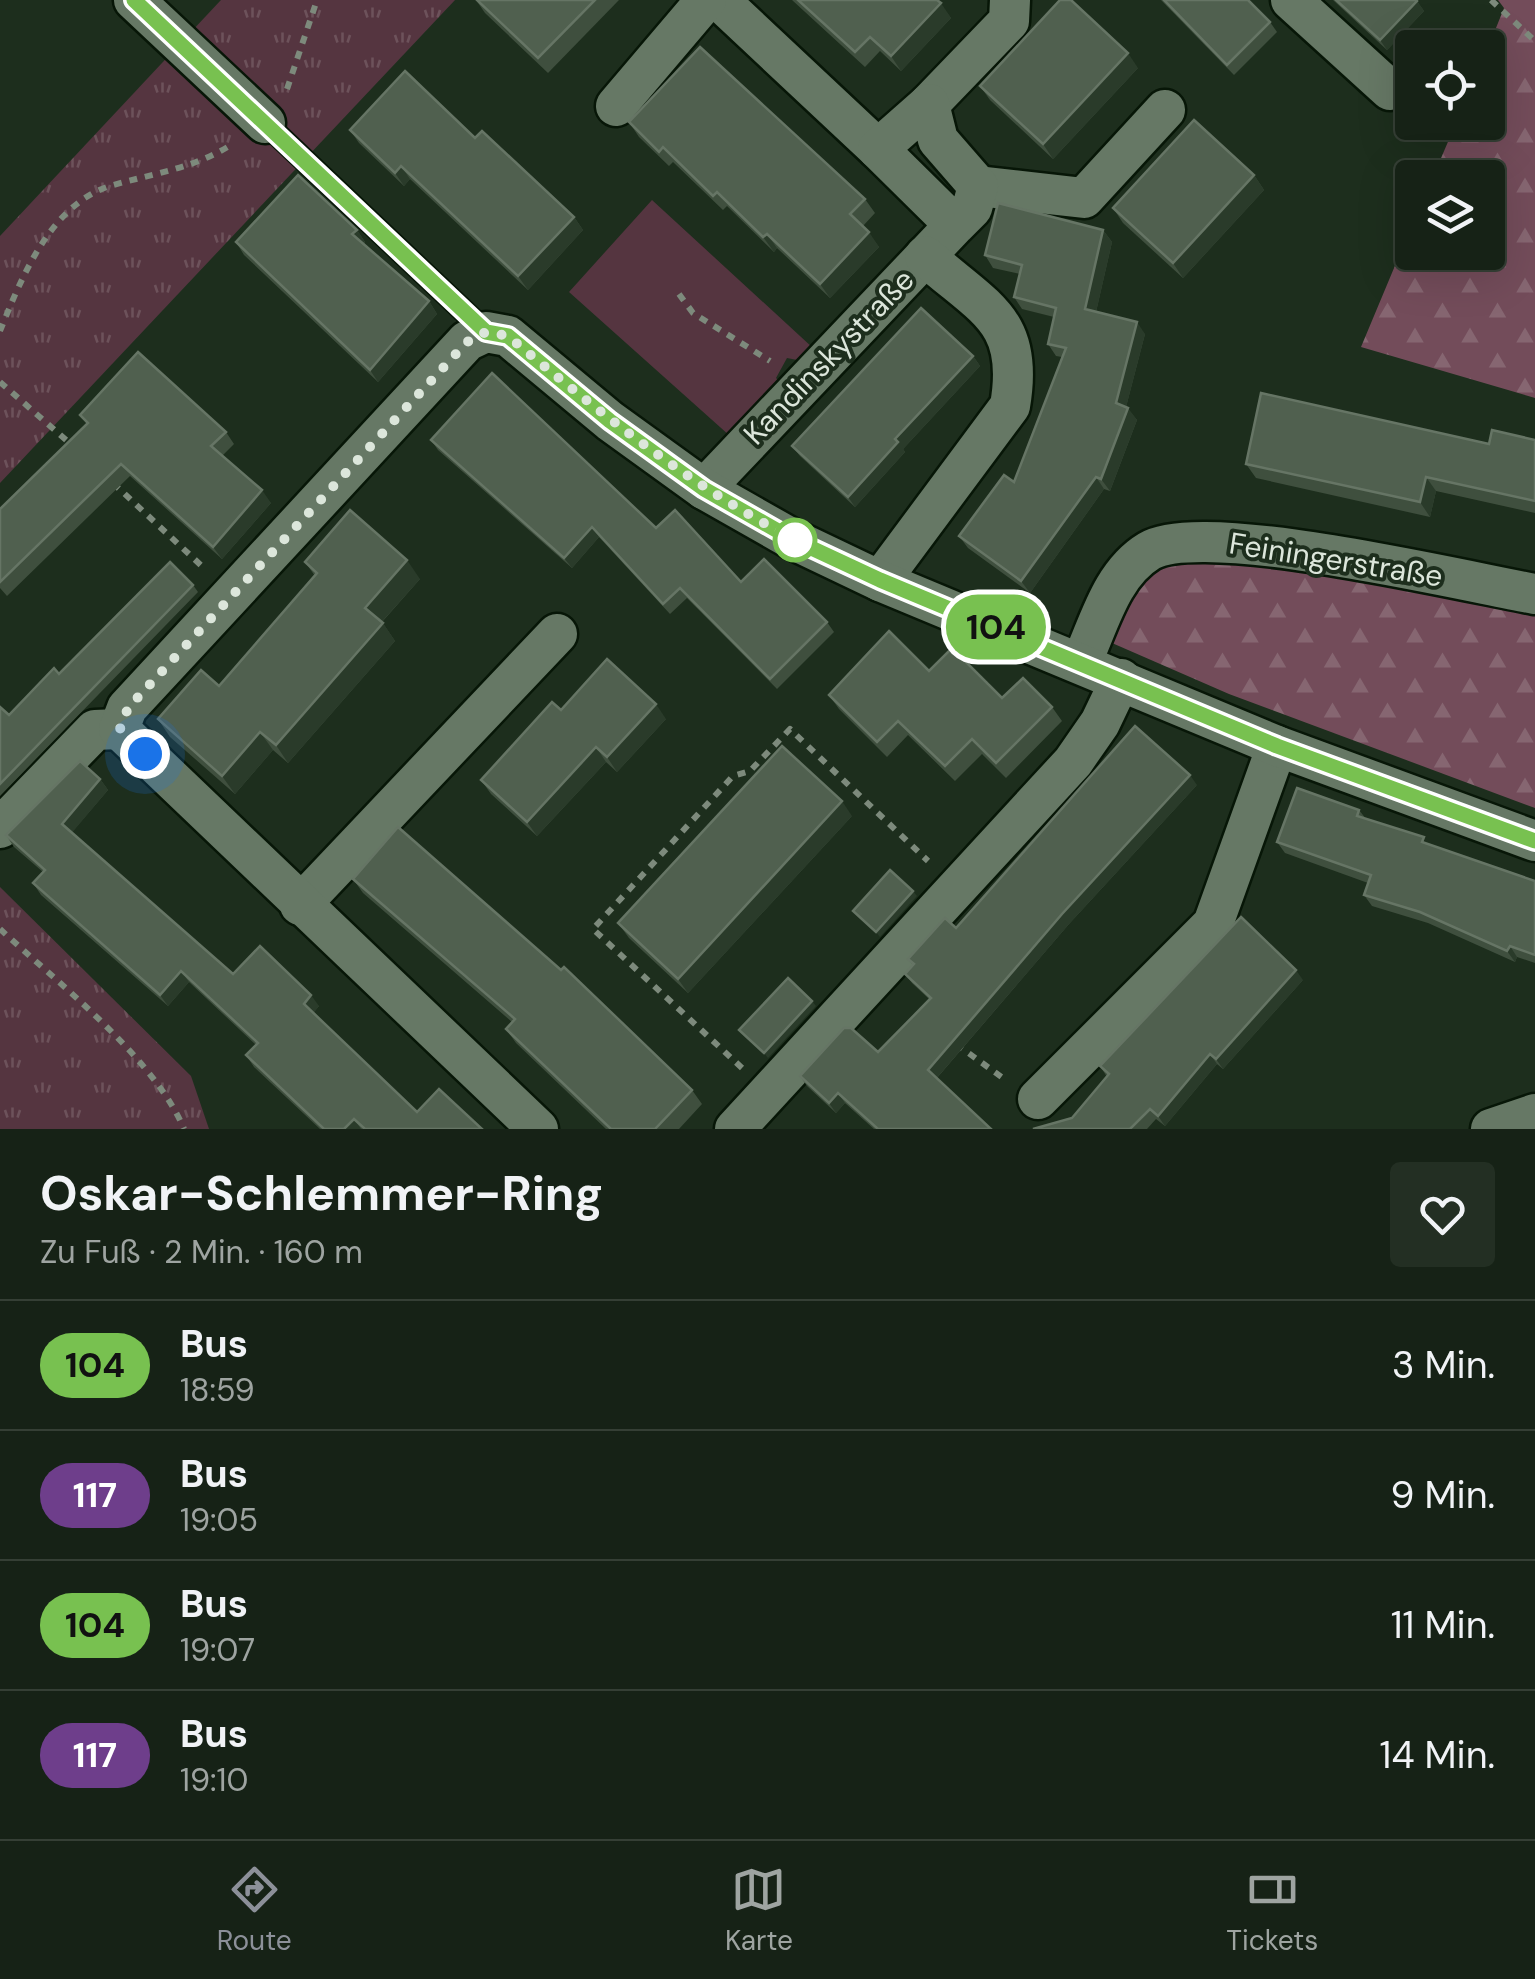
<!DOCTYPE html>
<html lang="de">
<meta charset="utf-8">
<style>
body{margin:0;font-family:"DM Sans",sans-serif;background:#232f23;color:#f1f3f6;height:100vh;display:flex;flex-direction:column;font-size:38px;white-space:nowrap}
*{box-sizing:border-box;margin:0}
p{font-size:32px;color:#9ea4a1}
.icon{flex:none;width:55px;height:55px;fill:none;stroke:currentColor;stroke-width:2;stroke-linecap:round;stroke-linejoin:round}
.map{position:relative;height:1129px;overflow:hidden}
.details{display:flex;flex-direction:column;background:#162216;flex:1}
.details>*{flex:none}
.badge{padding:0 20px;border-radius:32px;font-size:35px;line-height:65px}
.fabs{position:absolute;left:1395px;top:30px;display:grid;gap:20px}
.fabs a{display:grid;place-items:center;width:110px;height:110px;border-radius:10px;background:#162216;box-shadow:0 10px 40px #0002,0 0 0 2px #353f35;font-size:50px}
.you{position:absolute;width:50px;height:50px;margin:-25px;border:8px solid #fff;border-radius:50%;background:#1a73e8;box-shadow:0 0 0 15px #1a73e833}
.map>.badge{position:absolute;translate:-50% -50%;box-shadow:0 0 0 5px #fff}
.round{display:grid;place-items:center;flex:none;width:105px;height:105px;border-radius:10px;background:#232f23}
.head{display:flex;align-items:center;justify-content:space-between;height:170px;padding:0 40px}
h1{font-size:48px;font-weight:700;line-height:75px}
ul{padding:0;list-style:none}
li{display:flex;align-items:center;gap:30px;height:130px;padding:0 40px;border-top:2px solid #353f35}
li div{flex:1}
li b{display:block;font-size:38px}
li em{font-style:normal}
li .badge{min-width:110px;font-weight:700;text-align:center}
.tabs{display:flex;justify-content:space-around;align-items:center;height:140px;border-top:2px solid #353f35;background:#162216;font-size:28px;color:#9ea4a1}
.tabs a{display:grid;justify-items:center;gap:5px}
.tabs .current{color:#8c9099}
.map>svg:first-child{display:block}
.grass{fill:url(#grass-tufts)}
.forest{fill:url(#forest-firs)}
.park{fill:#553540}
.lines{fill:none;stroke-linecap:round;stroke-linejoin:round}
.service-casing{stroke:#071607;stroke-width:25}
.minor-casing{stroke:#071607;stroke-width:45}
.path{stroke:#7d8a7c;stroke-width:6;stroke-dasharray:8 8;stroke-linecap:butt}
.service{stroke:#667865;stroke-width:20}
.minor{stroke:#667865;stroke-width:40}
.wall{fill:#3f4f3e}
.shaded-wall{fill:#2a3b2a}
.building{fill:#50604f;stroke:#667565;stroke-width:2.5}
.line-casing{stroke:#fff;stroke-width:22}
.line{stroke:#78c150;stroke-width:15}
.walk{stroke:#dce6db;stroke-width:10;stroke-dasharray:0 18}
.stop-dot{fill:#fff;stroke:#78c150;stroke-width:5}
.labels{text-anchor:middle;stroke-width:8;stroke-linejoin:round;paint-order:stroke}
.street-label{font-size:30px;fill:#dce6db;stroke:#1d2e1d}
</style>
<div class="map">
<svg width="1535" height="1129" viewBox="0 0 1535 1129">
<defs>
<pattern id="grass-tufts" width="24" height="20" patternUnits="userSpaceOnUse" patternTransform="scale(2.5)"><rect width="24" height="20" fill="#553540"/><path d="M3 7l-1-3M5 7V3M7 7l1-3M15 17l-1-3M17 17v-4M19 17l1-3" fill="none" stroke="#6d525b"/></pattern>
<pattern id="forest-firs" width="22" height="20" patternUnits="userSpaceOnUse" patternTransform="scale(2.5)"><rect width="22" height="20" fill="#734c5a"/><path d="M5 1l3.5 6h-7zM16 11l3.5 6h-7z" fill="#866671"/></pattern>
</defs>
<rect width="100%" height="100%" fill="#1d2e1d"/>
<g class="grass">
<path d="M221,0h234l-455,483v-247z"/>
<path d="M0,887l191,189 18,53h-209z"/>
</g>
<g class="forest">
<path d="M1498,0h37v398l-174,-51 51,-122v27h76v-74l-55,-1 23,-54 32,-1v-74l16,-40z"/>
<path d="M1215,553l320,58v197l-306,-114 -117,-51 -4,-13 32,-57z"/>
</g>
<path class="park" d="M652,200l161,148 -11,13 -15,-3 -11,20 5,5 -51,53 -161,-144z"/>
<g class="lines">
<g class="service-casing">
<path id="service" d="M265,123l221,209"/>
</g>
<g class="minor-casing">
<g id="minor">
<path d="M134,0l131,123"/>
<path d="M719,0l159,149"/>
<path d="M1291,0l99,90"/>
<path d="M929,104l80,-83 1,-21"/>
<path d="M616,106l90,-106"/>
<path d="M978,186l106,12 81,-88"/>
<path d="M704,489l251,-264 17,-17 6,-22 -40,-46 -9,-36 -51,45 77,76"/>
<path d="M880,581l130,-175c15,-87 -26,-97 -85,-150"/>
<path d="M1082,661c17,-37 29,-87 67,-110 53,-32 314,30 386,43"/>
<path d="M0,828l95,-98 24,-1"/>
<path d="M300,905l257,-271"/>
<path d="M1038,1099l175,-175 64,-178"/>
<path d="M538,1129l-419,-400 8,-21 340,-367 19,-9 22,4 102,85 94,68 88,50 88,42 397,165 258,95"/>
<path d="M735,1129l338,-367 27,-39 21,-44"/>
<path d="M1491,1129l44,-15"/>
</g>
</g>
<g class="path">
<path d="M1491,0l44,41"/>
<path d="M287,89l30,-89"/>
<path d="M679,294l14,19 77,48"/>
<path d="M0,331c21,-52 50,-126 110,-145 44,-13 84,-17 124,-43"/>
<path d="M0,382l74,65"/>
<path d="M113,483l93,87"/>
<path d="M0,929c57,53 155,130 184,200"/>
<path d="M956,1044l51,37"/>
<path d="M742,1068l-149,-139 140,-153 17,-5 40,-42 138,132"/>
</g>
<use href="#service" class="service"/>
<use href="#minor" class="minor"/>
</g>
<g class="wall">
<path d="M476,0h143l-71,73 -63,-60z"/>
<path d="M792,0h145l14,18 -50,53 -21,-20 -15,16z"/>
<path d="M1161,0h87l22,22 7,10 -43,43z"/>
<path d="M1333,0h83l8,11 -37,39z"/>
<path d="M1138,68l-85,91 -63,-59 -10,-14z"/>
<path d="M629,122l236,77 10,14 -12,13 16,21 -49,51 -53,-50 -3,4 -47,-46 -4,4 -50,-48 -4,4 -30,-29z"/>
<path d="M350,130l125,8 99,79 9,13 -55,60 -118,-111 -6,7 -45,-43z"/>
<path d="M1254,175l10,15 -81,88 -60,-55 -10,-15z"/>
<path d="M357,230l8,12 -1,2 65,57 8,13 -59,68 -134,-127 -8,-13z"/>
<path d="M1103,230l9,12 -16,70 49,22 -19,73 11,13 -27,71 -6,-2 -74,104 -62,-45 -9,-12 55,-54 48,-125 -6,-1 -8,-12 6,-27 -32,-8 -8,-12 6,-23 -27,-6 -8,-13z"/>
<path d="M973,356l7,10 -77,83 2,3 -50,55 -55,-51 -8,-10z"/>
<path d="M80,415l146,17 8,12 -12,12 49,47 -49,56 -92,-83 -123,120 -7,-8v-79l87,-85z"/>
<path d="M431,440l225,88 85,54 86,40 7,10 -57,57 -90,-91 -17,16 -71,-77 -27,31 -134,-118z"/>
<path d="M1535,440v73l-99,-22 -6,26 -174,-39 -10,-14z"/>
<path d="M305,562l115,17 -38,43 13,19 -107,122 -15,-13 -38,44 -65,-57 -12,-18 61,-33 96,-110z"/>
<path d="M193,585l5,7 -198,204v-89l9,8 50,-41z"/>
<path d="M929,671l73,27 50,9 10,14 -56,57 -24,-24 -27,27 -47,-46 -21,22 -48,-48 -10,-14z"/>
<path d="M561,710l105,9 -49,53 -11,-10 -69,74 -46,-42 -10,-14z"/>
<path d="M100,779l8,11 -36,42 161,142 86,32 -6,7 104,99 65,17h-162l-66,-62 -8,-12 10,-10 -67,-63 -21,24 -127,-111 -8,-12 10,-11 -29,-25 -8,-12z"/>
<path d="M1197,785l-128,139 -132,154 54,51h-117l-29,-26 -9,10 -29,-27 -7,-10 78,-24 51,-53 -17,-16 -7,-9 8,-9 -5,-6 48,-31z"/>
<path d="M1359,810l7,9 62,25 107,37v82l-18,-6 -2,5 -87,-39 -56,-17 -8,-11 4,-12 -83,-30 -8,-11z"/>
<path d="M852,816l-164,177 -59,-55 -11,-15z"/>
<path d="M353,879l339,211 10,14 -23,25h-73l-90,-86 -10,-14 6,-7 -149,-129z"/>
<path d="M1303,980l-80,89 -6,-5 -52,62 -9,-7 -9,10h-114l39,-11 35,-41 -7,-11z"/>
</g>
<g class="shaded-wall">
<path d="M1417,1l7,10 -37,39 -7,-10z"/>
<path d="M941,3l10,15 -50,53 -10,-15z"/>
<path d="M1128,53l10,15 -85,91 -10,-15z"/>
<path d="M401,166l9,13 -6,7 -9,-13z"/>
<path d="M1254,175l10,15 -81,88 -10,-15z"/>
<path d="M574,217l9,13 -55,60 -10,-14z"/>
<path d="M357,230l8,12 -4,5 -9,-13z"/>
<path d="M1103,230l9,12 -18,79 -9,-12z"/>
<path d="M869,232l10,15 -49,51 -10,-14z"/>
<path d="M767,234l10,14 -3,4 -11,-15z"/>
<path d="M429,301l8,13 -59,68 -8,-12z"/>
<path d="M1137,322l8,12 -21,81 -8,-12z"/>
<path d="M973,356l7,10 -77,83 2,3 -50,55 -7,-10 47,-58z"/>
<path d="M1128,408l9,12 -27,71 -9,-12z"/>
<path d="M1096,477l8,12 -74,104 -9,-12z"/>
<path d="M1426,477l10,14 -6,26 -10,-15z"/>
<path d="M262,490l9,13 -49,56 -9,-12z"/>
<path d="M592,527l7,10 -27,31 -8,-10z"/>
<path d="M407,560l13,19 -42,47 -13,-18z"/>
<path d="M383,623l12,18 -107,122 -12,-18z"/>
<path d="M656,704l10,15 -49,53 -10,-15z"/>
<path d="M260,732l13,18 -38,44 -13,-18z"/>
<path d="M596,747l10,15 -69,74 -10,-14z"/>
<path d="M1190,775l7,10 -128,139 -134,156 -7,-10 134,-156z"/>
<path d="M100,779l8,11 -38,45 -8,-11z"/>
<path d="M842,801l10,15 -164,177 -10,-14z"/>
<path d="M913,891l4,5 -37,41 -4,-5z"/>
<path d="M1510,946l7,11 -2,5 -8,-11z"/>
<path d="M1296,970l7,10 -80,89 -7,-10z"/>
<path d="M181,971l8,11 -21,24 -8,-11z"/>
<path d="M311,995l8,11 -7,9 -8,-11z"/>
<path d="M812,1001l4,5 -48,52 -4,-5z"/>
<path d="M1210,1054l7,10 -52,62 -7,-10z"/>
<path d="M838,1093l7,10 -9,10 -7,-10z"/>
<path d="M354,1119l7,10h-17z"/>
</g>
<g class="building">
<path d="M477,0h118l-57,58z"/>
<path d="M798,0h139l4,3 -50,53 -21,-19 -15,15z"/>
<path d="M1060,0h11l57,53 -85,91 -63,-58z"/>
<path d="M1164,0h84l22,22 -43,43z"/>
<path d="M1336,0h80l1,1 -37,39z"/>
<path d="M700,47l165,152 -15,15 19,18 -49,52 -53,-50 -4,3 -46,-45 -4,4 -50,-49 -4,5 -30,-30z"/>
<path d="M405,71l70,67 7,-7 92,86 -56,59 -117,-110 -6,7 -45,-43z"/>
<path d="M1194,120l60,55 -81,88 -60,-55z"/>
<path d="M298,175l59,55 -5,4 77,67 -59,69 -134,-128z"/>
<path d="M998,203l105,27 -18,79 52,13 -21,81 12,5 -27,71 -5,-2 -75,104 -62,-45 45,-61 10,7 52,-134 -18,-4 8,-36 -42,-11 8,-32 -37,-10z"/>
<path d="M921,308l52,48 -78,83 3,3 -50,55 -56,-51z"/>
<path d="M138,352l88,80 -15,14 51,44 -49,57 -92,-83 -121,118v-73l88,-86 -8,-8z"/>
<path d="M492,373l164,155 19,-18 66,72 23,-23 63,63 -57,57 -90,-91 -17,16 -71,-77 -28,31 -133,-118z"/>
<path d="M1261,393l228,51 3,-14 43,10v61l-109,-24 -6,25 -174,-38z"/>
<path d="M350,510l57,50 -42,48 18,15 -107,122 -16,-13 -38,44 -64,-57 43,-49 18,16 98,-113 -12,-11z"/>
<path d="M170,562l23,23 -193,199v-77l9,8 45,-47 5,6z"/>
<path d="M889,631l40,40 23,-23 50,50 21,-20 29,29 -56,56 -24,-24 -27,27 -47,-45 -21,21 -48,-47z"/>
<path d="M607,659l49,45 -49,53 -11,-10 -69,75 -46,-42 71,-78 9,8z"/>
<path d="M1135,726l55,49 -128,139 -134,156 63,59h-113l-40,-36 -9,10 -29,-27 44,-48h7l27,24 53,-54 -26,-24 9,-10 -6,-5 37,-41 11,10z"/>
<path d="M782,746l60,55 -164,178 -60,-56z"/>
<path d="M80,761l20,18 -38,45 171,150 27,-28 51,49 -7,9 113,108 22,-23 43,40h-117l-11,-10 -10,10h-20l-78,-74 12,-12 -77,-72 -21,24 -127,-112 12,-13 -39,-35z"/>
<path d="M1297,788l62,22 -2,6 67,21 -2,5 113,39v74l-25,-9 -3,5 -87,-39 -56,-17 7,-20 -94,-33z"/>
<path d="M398,827l163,143 3,-3 128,123 -37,39h-44l-105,-100 9,-10 -162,-140z"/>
<path d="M890,870l23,21 -37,41 -23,-21z"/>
<path d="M1241,917l55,53 -80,89 -6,-5 -52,62 -8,-7 -20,20h-97l39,-11 37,-44 -9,-8z"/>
<path d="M788,978l24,23 -48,52 -25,-23z"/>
</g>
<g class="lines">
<g class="line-casing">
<path id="line" d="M134,0l352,332 22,4 102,85 94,68 88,50 88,41 397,166 258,95"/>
</g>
<use href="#line" class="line"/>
<path class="walk" d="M145,754l-25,-25 8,-21 339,-366 19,-10 22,4c91,76 181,149 287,204"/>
</g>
<circle class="stop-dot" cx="795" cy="540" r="20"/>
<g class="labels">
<g class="street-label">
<text transform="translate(829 357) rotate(-46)" y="10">Kandinskystraße</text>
<text transform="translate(1336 560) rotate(9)" y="10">Feiningerstraße</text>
</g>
</g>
</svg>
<div class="fabs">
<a><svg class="icon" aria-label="locate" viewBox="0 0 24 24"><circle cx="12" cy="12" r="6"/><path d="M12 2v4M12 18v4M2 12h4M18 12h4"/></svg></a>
<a><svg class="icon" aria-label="layers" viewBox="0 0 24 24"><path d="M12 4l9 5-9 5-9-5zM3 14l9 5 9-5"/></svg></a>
</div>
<div class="you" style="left:145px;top:754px"></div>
<b class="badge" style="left:996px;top:627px;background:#78c150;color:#111">104</b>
</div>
<section class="details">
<div class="head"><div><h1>Oskar-Schlemmer-Ring</h1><p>Zu Fuß · 2 Min. · 160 m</p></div><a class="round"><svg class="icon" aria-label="heart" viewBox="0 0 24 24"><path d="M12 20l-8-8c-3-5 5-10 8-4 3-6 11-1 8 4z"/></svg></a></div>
<ul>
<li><span class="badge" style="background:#78c150;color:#111">104</span><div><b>Bus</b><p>18:59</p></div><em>3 Min.</em></li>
<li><span class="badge" style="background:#6e3e8b;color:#fff">117</span><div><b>Bus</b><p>19:05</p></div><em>9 Min.</em></li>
<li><span class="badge" style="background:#78c150;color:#111">104</span><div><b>Bus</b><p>19:07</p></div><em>11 Min.</em></li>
<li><span class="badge" style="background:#6e3e8b;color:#fff">117</span><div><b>Bus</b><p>19:10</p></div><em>14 Min.</em></li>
</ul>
</section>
<nav class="tabs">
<a class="current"><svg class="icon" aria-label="directions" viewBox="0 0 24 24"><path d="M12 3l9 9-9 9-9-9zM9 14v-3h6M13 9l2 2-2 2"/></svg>Route</a>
<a><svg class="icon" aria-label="map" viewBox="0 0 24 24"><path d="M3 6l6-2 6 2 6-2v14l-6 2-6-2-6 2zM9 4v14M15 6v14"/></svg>Karte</a>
<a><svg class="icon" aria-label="tickets" viewBox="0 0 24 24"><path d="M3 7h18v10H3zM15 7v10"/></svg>Tickets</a>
</nav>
